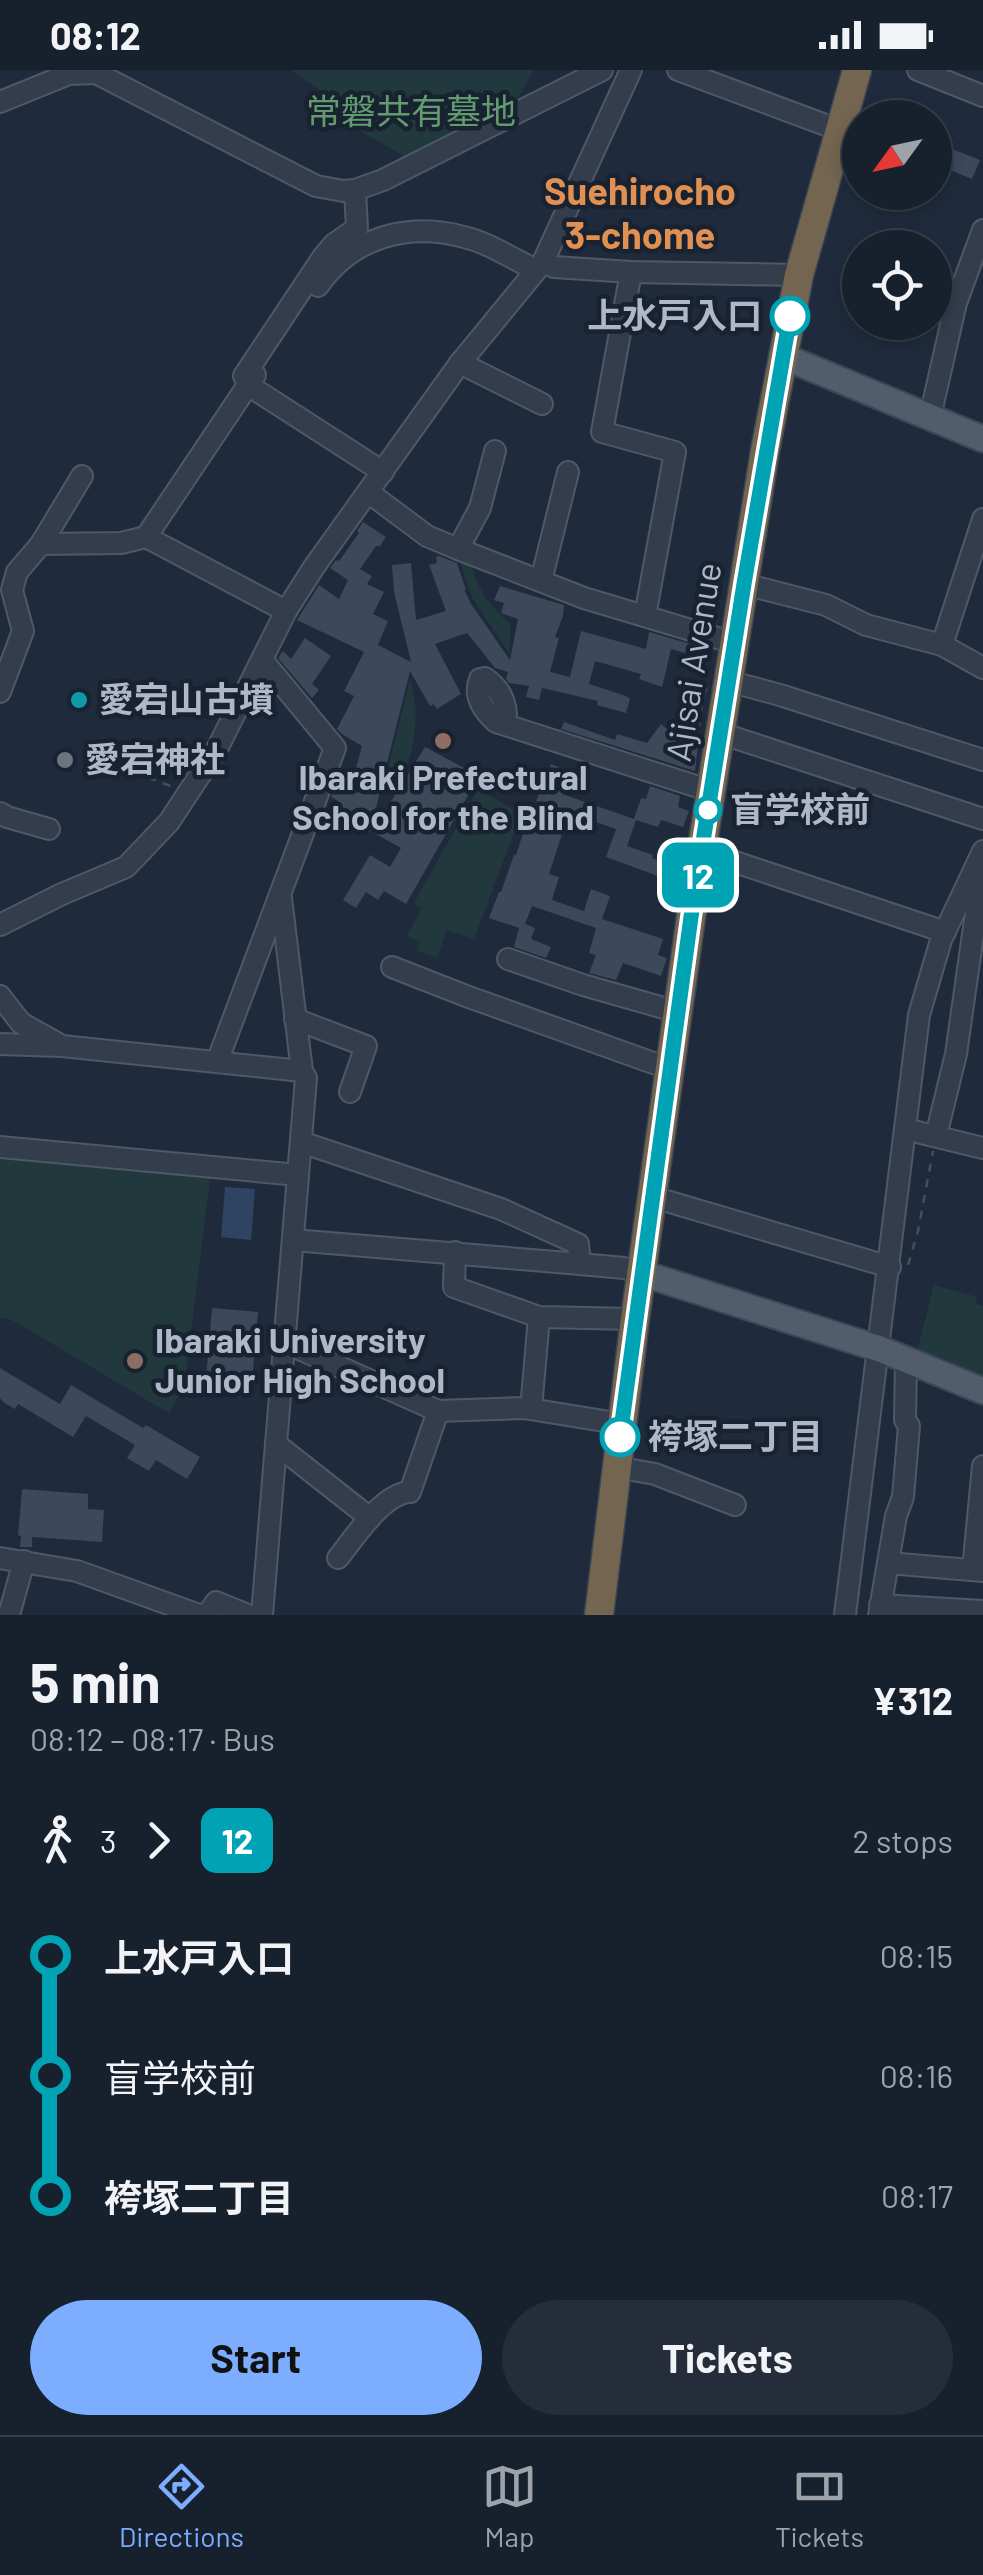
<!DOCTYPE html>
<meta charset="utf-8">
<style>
body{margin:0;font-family:Barlow,"Noto Sans JP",sans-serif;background:#242d39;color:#f1f3f6;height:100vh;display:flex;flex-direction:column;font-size:38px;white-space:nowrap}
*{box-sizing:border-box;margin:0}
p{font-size:32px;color:#9ea3aa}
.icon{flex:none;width:55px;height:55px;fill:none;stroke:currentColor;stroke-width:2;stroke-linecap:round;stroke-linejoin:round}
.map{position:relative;height:1545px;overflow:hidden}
.drawer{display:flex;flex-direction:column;background:#17202d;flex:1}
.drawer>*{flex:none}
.badge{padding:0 20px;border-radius:15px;font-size:35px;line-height:65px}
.needle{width:65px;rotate:237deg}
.fabs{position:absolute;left:842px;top:30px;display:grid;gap:20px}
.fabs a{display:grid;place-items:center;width:110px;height:110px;border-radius:50%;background:#17202d;box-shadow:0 5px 15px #0003,0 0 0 2px #363e49;font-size:50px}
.map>.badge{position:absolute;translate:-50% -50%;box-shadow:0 0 0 5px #fff}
.legs{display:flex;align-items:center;gap:15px;height:110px;padding:0 30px;font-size:32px}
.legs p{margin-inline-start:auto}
.summary{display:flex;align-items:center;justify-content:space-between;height:170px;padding:0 30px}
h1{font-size:55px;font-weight:700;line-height:75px}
.action{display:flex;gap:20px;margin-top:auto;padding:20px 30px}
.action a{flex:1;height:115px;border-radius:60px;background:#7cadff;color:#111;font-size:40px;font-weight:700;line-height:115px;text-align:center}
.action a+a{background:#242d39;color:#f1f3f6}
ul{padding:0 30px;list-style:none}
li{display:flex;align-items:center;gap:35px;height:120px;font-size:38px}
li i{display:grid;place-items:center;width:15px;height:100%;margin:0 12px;background:currentColor}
li i::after{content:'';width:25px;height:25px;margin:-12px;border:8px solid;border-radius:50%;background:#17202d}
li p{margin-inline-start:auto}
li:first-child i{background:linear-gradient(#0000 50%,currentColor 0)}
li:last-child i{background:linear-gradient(currentColor 50%,#0000 0)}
.status{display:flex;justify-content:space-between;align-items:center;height:70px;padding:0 50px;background:#17202d;direction:ltr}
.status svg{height:28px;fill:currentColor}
.tabs{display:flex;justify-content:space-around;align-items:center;height:140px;border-top:2px solid #363e49;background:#17202d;font-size:28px;color:#9ea3aa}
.tabs a{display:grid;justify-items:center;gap:5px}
.tabs .active{color:#7cadff}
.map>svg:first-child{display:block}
.green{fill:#21393d}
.water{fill:#2f4463}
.building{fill:#3b495b}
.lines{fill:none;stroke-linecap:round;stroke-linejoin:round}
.minor-casing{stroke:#4e5866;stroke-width:24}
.major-casing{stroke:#3c4655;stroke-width:29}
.highway-casing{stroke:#3b4553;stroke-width:31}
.path{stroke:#3c5557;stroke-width:2.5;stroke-dasharray:8 8;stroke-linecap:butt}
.minor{stroke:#333d4c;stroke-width:20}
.major{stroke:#515c6c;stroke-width:25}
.highway{stroke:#73654f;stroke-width:28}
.line-1-casing{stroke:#fff;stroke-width:22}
.line-1{stroke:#00a3b4;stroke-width:15}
.stop-1-dot{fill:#fff;stroke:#00a3b4;stroke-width:5}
.culture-dot{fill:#0f9aa8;stroke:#182230;stroke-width:4}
.education-dot{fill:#8d6e63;stroke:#182230;stroke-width:4}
.worship-dot{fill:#6b7280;stroke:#182230;stroke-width:4}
.labels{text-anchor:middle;stroke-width:9;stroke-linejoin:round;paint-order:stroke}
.park-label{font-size:35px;fill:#629b70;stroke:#182230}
.stop-label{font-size:35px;font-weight:bold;fill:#aeb8c8;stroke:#182230;text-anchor:start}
.street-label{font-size:35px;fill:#aeb8c8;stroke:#182230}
.poi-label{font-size:35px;font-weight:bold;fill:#aeb8c8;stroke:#182230;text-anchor:start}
.neighbourhood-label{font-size:38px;font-weight:bold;fill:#df9052;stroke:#182230}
</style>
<div class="status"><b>08:12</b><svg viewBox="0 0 49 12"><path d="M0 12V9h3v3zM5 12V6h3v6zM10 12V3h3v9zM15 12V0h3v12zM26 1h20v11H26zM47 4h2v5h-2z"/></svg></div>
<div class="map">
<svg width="983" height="1545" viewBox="0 0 983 1545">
<rect width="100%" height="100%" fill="#1f2b3c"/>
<g class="green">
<path d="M291,0h243l-23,40 -102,49 -96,-55 7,-14z"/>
<path d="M459,489l13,6c5,26 20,42 39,60l-2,28 -36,-54z"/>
<path d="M410,609c2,8 4,16 5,24 4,29 -8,108 -52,85l20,1z"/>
<path d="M478,719l43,25 -47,125 -27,-9 -10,28 -20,-7 3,-9 -13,-6 14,-27 -7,-6z"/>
<path d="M0,1089l210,19 -26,209 -15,26 -157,-93 -12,-2z"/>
<path d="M934,1215l43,12 -1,7 7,2v77l-67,-27z"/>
</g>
<path class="water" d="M225,1117l30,2 -4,51 -30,-3z"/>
<g class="building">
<path d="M935,72l45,18 -8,19 -37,-15z"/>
<path d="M363,452l23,15 -6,9h-4l-16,23 12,7 -5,8 17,8 -11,22 15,7 -10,24 33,17 -17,-70 -2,-27 19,-2 5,57 30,-9 -17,-46 8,-2 -1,-6 3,-1 18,7 9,27 -2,-1 7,15 39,56 8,-41 -17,-6 3,-10 -10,-3 6,-14 64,19 -1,11 -8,21 4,1 -9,34 20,5 11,-46 65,18 3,-17 52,15 4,6 -8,-1v4l-26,-7 -9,38 -23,-8 2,-5 -46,-13 -6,23 37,12 4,3 -4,14 -29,-8 1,-4 -56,-13 -3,12 -13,-3 3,-11 -20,-3 -3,-4 2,-7 -13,-4 -28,-35 -32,11 26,50 -24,15 -3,-5 -4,2 -20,-35 -40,161 -4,-2 -2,4 -18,-10 3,-5 -15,-9 4,-9 -7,-4 6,-16 21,12 5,-23 -7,-2 6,-22 -20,-12 -5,-5 17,-33 -10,-5 20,-39 -67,-32 22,-35 20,14 9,-19 -18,-12 6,-8 3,1 3,-4 17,-24 -2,-2z"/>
<path d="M305,568l26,18 -19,28 7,6 -7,8 -34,-40 5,-7 8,8z"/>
<path d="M687,610l21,7 -6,23 -7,61 -134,-42 3,-7 51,18 2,-6 30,9 14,-19 18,14 6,-39 -5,-1 3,-15z"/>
<path d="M425,677l54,29 -73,128 -22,-13 -6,9 -12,-8 -10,16 -13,-8 27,-45 20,12 11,-19 -29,-16z"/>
<path d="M551,694l10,4 -1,2 10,5 -8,19 72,25 7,-21 5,1 4,-13 30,10 -2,11 11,4 -6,16 -22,-7 -3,7 -22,-7 -9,26 26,9 -1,3 11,4 -5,14 -52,-19 10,-28 -47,-16 -20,61 10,3 -7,23 32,11 7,-22 19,7 -8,23 61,20 -5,16 9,3 -6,18 -38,-13 -7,17 -27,-7 7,-18 -7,-2 7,-25 -64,-22 -7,18 10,4 -4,11 20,8 -5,11 -32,-11 5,-19 -30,-10 10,-26h2l13,-37h2l11,-34 24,8 7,-20 -22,-8z"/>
<path d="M212,1238l46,4 -6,71 -46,-5z"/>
<path d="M0,1298l60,36 11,-19 72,43 3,-3 54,32 -13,22 -31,-19 -7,11 -22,-13 8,-13 -49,-29 -13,21 -55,-33 -3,5 -12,-7 -3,-4z"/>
<path d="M22,1419l66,5v15l16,1 -2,32 -70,-5v10h-12l1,-11 -3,-1z"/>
</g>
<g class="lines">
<g class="minor-casing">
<g id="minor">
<path d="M678,0l161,60"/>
<path d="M918,0l65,26"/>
<path d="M0,32l69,-28 27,-1 220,113 27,5 12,-1 28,-10 219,-110"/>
<path d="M543,192l11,5 77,5 168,3"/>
<path d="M631,202l-29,160 73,20 -30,164"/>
<path d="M318,216c34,-49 89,-64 146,-49 25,6 49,22 72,33"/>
<path d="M460,293l82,41"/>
<path d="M255,305l-7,10 135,87"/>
<path d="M930,347l26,-114 27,-73"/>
<path d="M368,422l59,44 31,13 126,49 150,45"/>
<path d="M41,474l41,-68"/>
<path d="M458,479l22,-41 15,-57"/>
<path d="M541,511l27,-109"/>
<path d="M744,514l82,21 40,20 76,20 41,23"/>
<path d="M286,541l-140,-74 102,-152 -4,-9 79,-119 11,-13 23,-16 -2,-38"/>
<path d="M942,575l41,-126"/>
<path d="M728,611l52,14 203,65"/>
<path d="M0,622l23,-61 -11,-41 5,-18 24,-28 80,-1 25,-6"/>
<path d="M500,652l6,-8c-1,-16 -8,-27 -21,-36l-5,1c-7,17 4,32 16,43l215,69"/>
<path d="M720,663l263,86"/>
<path d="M0,743l7,4 42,12"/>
<path d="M702,781l243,81"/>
<path d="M0,855l62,-31 64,-27 43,-45 48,-73 69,-138 28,-44 146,-204 83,-101 88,-192"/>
<path d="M508,889l75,26 95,27"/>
<path d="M392,897l74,29 204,73"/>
<path d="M0,926l21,27 41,23 240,25"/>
<path d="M295,949l71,27 -16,46"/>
<path d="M0,974l60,2"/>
<path d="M217,992l118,-314 -72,-87"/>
<path d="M905,1059l78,19"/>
<path d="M936,1066l20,-82 25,-176 -2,-11"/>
<path d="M301,1072l200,67 77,35 2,20"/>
<path d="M0,1077l298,28"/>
<path d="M653,1127l237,70"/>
<path d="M293,1170l287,24 44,4 17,5"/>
<path d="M455,1182l-1,35 85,30 96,2"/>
<path d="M284,1272l154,69 -28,81c-27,1 -56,46 -72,66"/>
<path d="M531,1339l8,-92"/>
<path d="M438,1341l86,-3 98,16"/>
<path d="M276,1374l94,74"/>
<path d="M616,1397l39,7 80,31"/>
<path d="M0,1488l77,13 122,44"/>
<path d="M888,1493l95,8"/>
<path d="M973,1500l10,-104"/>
<path d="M880,1535l103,6"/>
<path d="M9,1545l15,-54"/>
<path d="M207,1545l9,-13 32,13"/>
<path d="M262,1545l44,-537 -4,-7 -21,-173"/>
<path d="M845,1545l74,-600 22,-75 42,-89"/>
<path d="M879,1545l17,-99 7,-19 6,-71 -4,-6 1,-60"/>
</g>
</g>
<g class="major-casing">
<g id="major">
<path d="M782,286l201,83"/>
<path d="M641,1203l239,76 103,42"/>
</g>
</g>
<g class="highway-casing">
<path id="highway" d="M599,1545l36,-296 56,-402 74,-466 34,-176 58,-205"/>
</g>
<g class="path">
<path d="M88,685l85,32"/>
<path d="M908,1195l10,-34 15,-80"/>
</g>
<use href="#minor" class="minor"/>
<use href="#major" class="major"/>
<use href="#highway" class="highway"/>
</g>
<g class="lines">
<g class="line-1-casing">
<path id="line-1" d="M620,1367l71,-520 53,-333 46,-268"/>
</g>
<use href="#line-1" class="line-1"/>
</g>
<g class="stop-1-dot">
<circle cx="790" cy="246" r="18"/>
<circle cx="708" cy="740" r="12"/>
<circle cx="620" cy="1367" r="18"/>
</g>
<circle class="culture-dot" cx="79" cy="630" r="10"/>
<g class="education-dot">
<circle cx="443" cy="671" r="10"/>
<circle cx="135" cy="1291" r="10"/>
</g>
<circle class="worship-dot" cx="65" cy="690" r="10"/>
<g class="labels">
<g class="park-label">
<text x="411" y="54">常磐共有墓地</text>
</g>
<g class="stop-label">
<text x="762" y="258" text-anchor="end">上水戸入口</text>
<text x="730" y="752">盲学校前</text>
<text x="648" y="1379">袴塚二丁目</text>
</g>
<g class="street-label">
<text transform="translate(694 592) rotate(-81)" y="12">Ajisai Avenue</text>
</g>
<g class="poi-label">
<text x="99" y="642">愛宕山古墳</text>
<text x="85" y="702">愛宕神社</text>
<text x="443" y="720" text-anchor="middle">Ibaraki Prefectural<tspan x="443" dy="40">School for the Blind</tspan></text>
<text x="155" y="1283">Ibaraki University<tspan x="155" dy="40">Junior High School</tspan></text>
</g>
<g class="neighbourhood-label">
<text x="640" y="135">Suehirocho<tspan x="640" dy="44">3-chome</tspan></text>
</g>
</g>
</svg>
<div class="fabs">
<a><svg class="needle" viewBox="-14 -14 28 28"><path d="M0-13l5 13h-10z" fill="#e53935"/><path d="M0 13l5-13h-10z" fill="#9ea3aa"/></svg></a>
<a><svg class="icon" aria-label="locate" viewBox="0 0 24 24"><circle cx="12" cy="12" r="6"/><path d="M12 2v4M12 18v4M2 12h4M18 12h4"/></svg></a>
</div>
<b class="badge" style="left:698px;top:805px;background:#00a3b4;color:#fff">12</b>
</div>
<section class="drawer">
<div class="summary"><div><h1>5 min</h1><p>08:12 – 08:17 · Bus</p></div><b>¥312</b></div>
<div class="legs"><svg class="icon" aria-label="walk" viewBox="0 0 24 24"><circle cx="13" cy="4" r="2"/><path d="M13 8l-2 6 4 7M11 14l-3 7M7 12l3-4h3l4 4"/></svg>3<svg class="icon" aria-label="forward" viewBox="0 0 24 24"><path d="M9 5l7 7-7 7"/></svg><b class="badge" style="background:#00a3b4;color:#fff">12</b><p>2 stops</p></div>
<ul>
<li><i style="color:#00a3b4"></i><b>上水戸入口</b><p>08:15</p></li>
<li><i style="color:#00a3b4"></i><span>盲学校前</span><p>08:16</p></li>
<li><i style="color:#00a3b4"></i><b>袴塚二丁目</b><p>08:17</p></li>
</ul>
<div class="action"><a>Start</a><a>Tickets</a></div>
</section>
<nav class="tabs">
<a class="active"><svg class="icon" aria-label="directions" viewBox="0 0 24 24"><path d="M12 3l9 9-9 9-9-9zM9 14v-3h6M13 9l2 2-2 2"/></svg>Directions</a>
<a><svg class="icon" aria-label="map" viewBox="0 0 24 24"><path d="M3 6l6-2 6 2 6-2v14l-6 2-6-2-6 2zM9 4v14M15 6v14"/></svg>Map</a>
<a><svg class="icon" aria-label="tickets" viewBox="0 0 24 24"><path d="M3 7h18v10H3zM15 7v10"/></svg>Tickets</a>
</nav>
